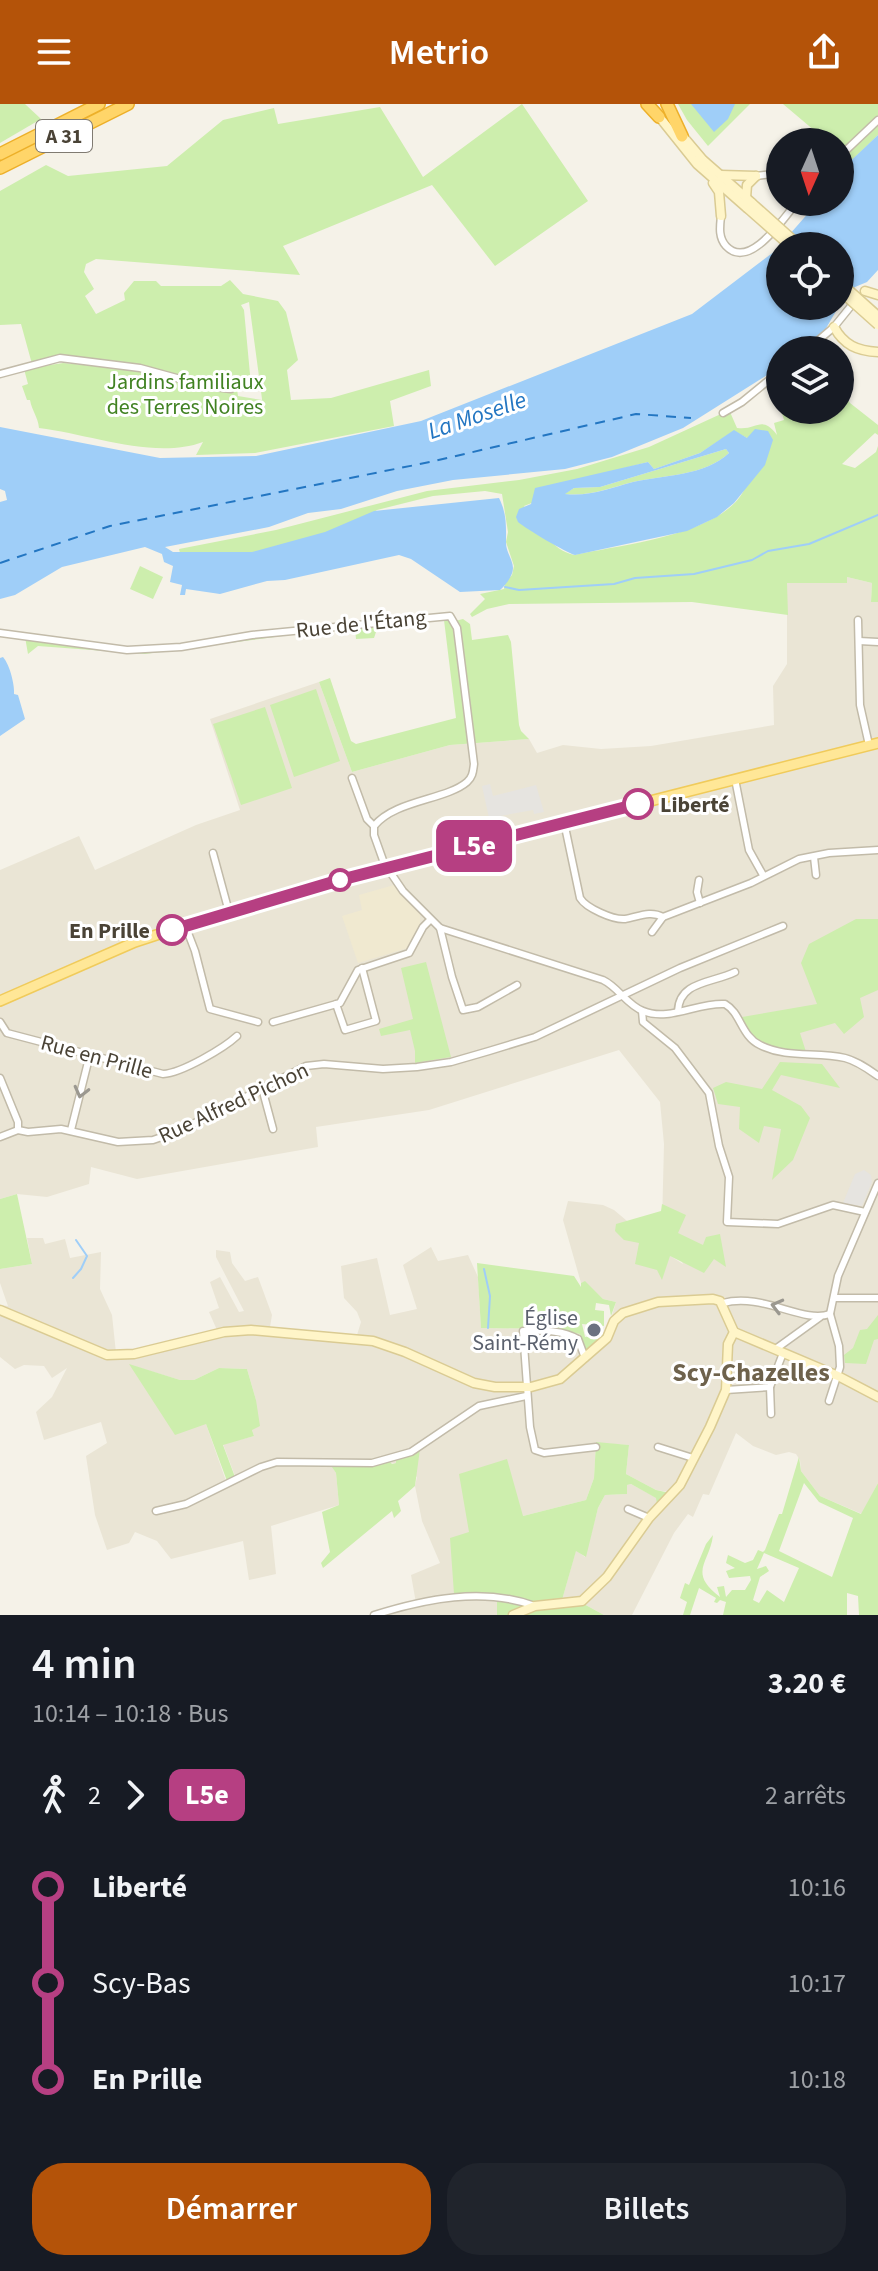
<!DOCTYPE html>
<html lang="fr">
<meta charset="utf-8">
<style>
body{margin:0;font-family:"Source Sans 3",sans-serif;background:#20242c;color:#f1f3f6;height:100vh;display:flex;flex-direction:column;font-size:30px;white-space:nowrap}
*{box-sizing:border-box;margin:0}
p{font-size:26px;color:#9ea1a6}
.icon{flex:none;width:44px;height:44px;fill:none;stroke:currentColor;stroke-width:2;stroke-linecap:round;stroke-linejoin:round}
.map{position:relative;height:1511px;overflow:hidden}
.panel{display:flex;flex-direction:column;background:#171b24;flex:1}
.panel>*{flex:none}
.badge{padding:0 16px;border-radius:12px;font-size:28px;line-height:52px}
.needle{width:52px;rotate:183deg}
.fabs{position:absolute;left:766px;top:24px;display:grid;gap:16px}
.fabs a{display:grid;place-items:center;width:88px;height:88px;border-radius:50%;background:#171b24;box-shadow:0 2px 6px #0004;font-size:40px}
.map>.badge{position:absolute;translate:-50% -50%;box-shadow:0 0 0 4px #fff}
.legs{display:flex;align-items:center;gap:12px;height:88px;padding:0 32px;font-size:26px}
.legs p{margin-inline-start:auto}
.overview{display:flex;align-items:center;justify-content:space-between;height:136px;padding:0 32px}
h1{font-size:44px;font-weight:600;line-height:60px}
.primary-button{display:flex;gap:16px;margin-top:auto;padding:16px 32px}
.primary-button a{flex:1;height:92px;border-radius:32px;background:#b45309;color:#fff;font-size:32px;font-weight:600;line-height:92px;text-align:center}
.primary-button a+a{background:#20242c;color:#f1f3f6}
ul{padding:0 32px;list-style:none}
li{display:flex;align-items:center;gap:28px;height:96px;font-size:30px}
li i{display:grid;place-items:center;width:12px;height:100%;margin:0 10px;background:currentColor}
li i::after{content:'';width:20px;height:20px;margin:-10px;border:6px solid;border-radius:50%;background:#171b24}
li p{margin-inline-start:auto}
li:first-child i{background:linear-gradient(#0000 50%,currentColor 0)}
li:last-child i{background:linear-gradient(currentColor 50%,#0000 0)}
header{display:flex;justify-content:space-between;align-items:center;height:104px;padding:0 32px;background:#b45309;color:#fff;font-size:36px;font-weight:600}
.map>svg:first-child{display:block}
.residential{fill:#eae5d5;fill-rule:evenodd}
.education{fill:#f0e9d0}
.green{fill:#cdeead;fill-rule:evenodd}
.parking{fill:#e6e4e0}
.water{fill:#9fcef8;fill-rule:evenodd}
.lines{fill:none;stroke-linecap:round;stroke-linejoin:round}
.stream{stroke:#9fcef8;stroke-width:2}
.ferry{stroke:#2376c2;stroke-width:2;stroke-dasharray:10 8;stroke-linecap:butt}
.street-casing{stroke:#c2bba9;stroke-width:9}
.secondary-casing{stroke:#dacb93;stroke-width:11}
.primary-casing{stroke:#f0cb5b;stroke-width:12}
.highway-casing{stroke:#edb02a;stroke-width:14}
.street{stroke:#fff;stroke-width:6}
.secondary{stroke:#fff5c8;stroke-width:8}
.primary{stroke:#ffe797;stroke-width:9}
.highway{stroke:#ffd569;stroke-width:11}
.secondary-bridge-casing{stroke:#dacb93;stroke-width:11;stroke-linecap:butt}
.secondary-bridge{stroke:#fff5c8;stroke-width:8}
.oneway{stroke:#9b9890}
.line-1-casing{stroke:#fff;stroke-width:18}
.line-1{stroke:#b63f82;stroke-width:12}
.stop-1-dot{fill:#fff;stroke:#b63f82;stroke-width:4}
.worship-dot{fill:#6b7280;stroke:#fff;stroke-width:3}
.labels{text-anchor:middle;stroke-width:6;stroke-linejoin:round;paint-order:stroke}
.shield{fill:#fff;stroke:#807b72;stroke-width:2}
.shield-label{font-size:20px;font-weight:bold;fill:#4a4336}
.park-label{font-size:22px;fill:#418222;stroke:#fff}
.street-label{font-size:22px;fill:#4a4336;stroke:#fff}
.stop-label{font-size:22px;font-weight:bold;fill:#4a4336;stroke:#fff;text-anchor:start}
.worship-label{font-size:22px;fill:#5b616d;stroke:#fff;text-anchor:end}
.water-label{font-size:24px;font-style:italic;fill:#2376c2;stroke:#fff}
.quarter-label{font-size:26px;font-weight:bold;fill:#6e624c;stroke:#fff}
</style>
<header><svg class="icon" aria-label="menu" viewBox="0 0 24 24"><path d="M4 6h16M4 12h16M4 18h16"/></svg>Metrio<svg class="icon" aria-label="share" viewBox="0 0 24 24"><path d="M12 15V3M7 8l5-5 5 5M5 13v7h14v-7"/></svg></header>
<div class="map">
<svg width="878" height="1511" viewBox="0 0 878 1511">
<rect width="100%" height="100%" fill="#f5f2e8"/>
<path class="residential" d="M847,473l25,6 -1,19h7v881l-16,31 -42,-18 -19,-25 -1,-11 -4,-6 -7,-2 -13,3 -23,-9 -17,-13 -27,62 -6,-1 -10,23 -5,-3 -14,19 -42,82h-28l-22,-12 -20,-3 14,-50 9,7 13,-49 7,-13 21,-1 1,-9 4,-1 26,14v5l12,-11 -13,-2 -30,-16 3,-29 -33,-2 -2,35 -8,22 -63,16 -26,81v18h-123l42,-12 -5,-28 29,-12 -18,-42 -7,-35 2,-9 -21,-14 -63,5 3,5 3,32 -68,21 5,48 -27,6 -6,-39 -72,18 -14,-18 -22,-9 -6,11 -22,7 -12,-35 -9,-59 21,-13 -6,-21 -57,18 -8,-28 16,-15 15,-29 -15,10 -8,-12 -20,-1 -9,4 -15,-12v-52l8,1 -8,-23v-14l32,-5 -5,-26h16l2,6 20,-5 5,19 31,-6 -1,37 12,26 4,38h10l91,-23 -8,-18 10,-4 -9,-26 10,-5 19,35 5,-1 -28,-54v-7l14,2 2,11 13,18 13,-4 14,38 -2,12 87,8 4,-13 -4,-10 -13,-14 -3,-32 36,-8 13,57 27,-6 -14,-44 28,-18 7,14 30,-6 10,22 3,51 74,1 25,5 4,15 23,-17 9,-30 -13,-3 -18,-17 -4,1 -18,-63 5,-19 35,4 11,5 50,42 19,12 -21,-40 2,-80 -4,-42 -41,-52 -190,60 -113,17 2,20 -181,32 -46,-12 -2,17 -42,13 -30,-3 -17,5v-329l79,-34 16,34 101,-45 44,-15 -30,-91 109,-37 33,90 98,-27 79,-6 8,14 26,-8 38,4 50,-3 123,-21 -1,-39 14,-22v-81h59zM130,1261l50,15h14l25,-12 28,1 9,31 -4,30 2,6 -31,8 12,32 -9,5 -20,-57z"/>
<path class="education" d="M394,781l26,29v12l-9,21 -53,16 -16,-47 20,-6 -3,-15z"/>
<g class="green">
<path d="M0,0h25l16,15 -41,24z"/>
<path d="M522,0l66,97 -93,65 -63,-81 -149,61 17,29 -204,-16 -10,5 -2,8 10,17 -9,7 11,18 29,-14 -1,-7 10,-12h22l5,5h60l9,-6 13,14 35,7 8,11 12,48 -11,10 4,30 40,-2 98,-28 2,16 -41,15 4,25 -139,27 -59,2 7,-13c-49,18 -113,-8 -164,-14 -1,-11 -7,-17 -9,-28h-3l-5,-14 6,-2 -4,-15 39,-6 65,6 -62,-10 -34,5 -11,-40 -21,1v-134l46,-26 22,11 99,-10 56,-46 51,-12 4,16 102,-17 43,70zM249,198l13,97v1l-24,-4 -1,-7 6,1 8,-5 -7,-75 -3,-5z"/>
<path d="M678,0h72l-42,42 -21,-26z"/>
<path d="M783,0h95v31l-27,26 -11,-9v-10h-12z"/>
<path d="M840,284l10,15 28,22v10l-3,-2 -33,31 13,4 21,-16 2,-6v156h-7l1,-19 -25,-6v6h-60l1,32 -96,-13 -183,2 -22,5 -15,8 -2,-3 15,-15 -5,-5 24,-5 1,-7 7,-7 2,-9 -8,-24 2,-10 -6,-38 -17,-3 -52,5 -56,14 -39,25 -71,25 -87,-7 -1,-4 97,-19 151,-39 92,-11 58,-11 72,-22 74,-34 7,-1 7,16c20,3 24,-14 40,7l-3,-12 10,-3 -3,-10h59zM734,327l13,7c0,14 3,37 -2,50 -20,47 -126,57 -171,67 -23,-5 -37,-31 -50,-49l89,-35 35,-9 6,7 46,-16z"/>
<path d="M726,345l3,4c-24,23 -65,22 -96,29 -24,6 -44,15 -69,12l10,-6 26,-1z"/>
<path d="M140,462l23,11 -10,22 -23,-10z"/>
<path d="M446,510l9,7 8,-2 7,5 2,16 36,-5 3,7 8,83 2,6 8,8 -79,6 -98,27 -33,-90 11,-4 21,63 5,3 100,-26 -12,-98 -66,6 -4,12 -18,1 -1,-11z"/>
<path d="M305,529l-160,21 -107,-8 -10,8 -3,-17 102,13 48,-3 77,-12z"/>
<path d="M316,585l24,72 -46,16 -24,-72z"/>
<path d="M265,603l27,81 -51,17 -28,-81z"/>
<path d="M856,815h22v71l-18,8 4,19 -20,17 -9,-11 -35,10 7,22 -31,-7 -24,-11 -10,-20 75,-13 -16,-41 8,-19z"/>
<path d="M426,858l25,95 -36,6v-12l-5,-21 -29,6 -2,-7 34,-10 -12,-51z"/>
<path d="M780,958l42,2 18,24 -59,-13 -9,15 29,16 9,12 -17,42 -21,20 9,-51 -17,-3 -5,17 -20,-14 1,-22 -22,-3 -5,-16 13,-6 36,7z"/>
<path d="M17,1090l15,70 -32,5v-70z"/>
<path d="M662,1100l24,11 -8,18 25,12 3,-8 14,-3 6,33 -12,-8 -10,14 -34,-17 -8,24 -5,-10 -22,-6 4,-21 -15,-3 -9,-9 1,-7 45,-13z"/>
<path d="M477,1159l97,13 7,11v-4l4,-2 18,18 13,3 -5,14 -2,-11 -13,-2 -1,7 9,1v15l-22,-2 3,13 20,-3 -18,17 -6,-8 -1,-9 -25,-5 -74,-1z"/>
<path d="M878,1211v24l-4,1 -8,24 -21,-1 -1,-8 9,-7 7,-18 7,-1z"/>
<path d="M129,1260l51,16h14l25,-12 28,1 9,31 4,26 -8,4 2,6 -31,9 12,32 -8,4 -21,-57 -31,11z"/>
<path d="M596,1338l33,3 -3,29 30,16 14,3 -13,11 -1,-6 -25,-14 -4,1v9l-22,1 -7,13 -12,49 -10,-6 -14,49 20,3 22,12h-107v-18l-43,-3 -4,-56 19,-6 -10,-58 48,-15 16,57 63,-16 8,-22z"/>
<path d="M420,1345l-5,37 -17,15 3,10 -7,7 -2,-7 -69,57 -2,-5 9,-11 -8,-40 17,-7 -3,-32 -4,-6 41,-2 16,-4 3,3 4,-1v-4z"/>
<path d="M799,1353l2,14 19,25 41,18 17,-31v132h-19l-1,-19 -11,-3v22h-124l3,-13 -6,-2 -3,3 -3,-1 2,-4 -17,-10 -9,27h-7l4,-13 -7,-4 5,-15 4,2 17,-41 7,-9c-3,28 -26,37 7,62l-3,-10 7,-1 2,11 6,-7h13l6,-10 -1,-4 -21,2 -3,-7 9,-3 -9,-5 2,-8 17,8 8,-3 5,-10 5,2 2,-2 14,-36h3zM804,1379l15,19 34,16 -21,59 -53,-26zM764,1449l35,15 -15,34 -17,-12 -8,13 -6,-3 7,-23 9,-6 -3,-5 -9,3z"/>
</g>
<g class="parking">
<path d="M490,680l3,12 43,-11 8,27 -10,2 -1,-4 -44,8 -7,-32z"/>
<path d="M864,1066l7,5 1,7 -10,24 -19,-3 12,-29z"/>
</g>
<g class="water">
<path d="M691,0h44l-7,15 -14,13z"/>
<path d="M878,31v135l-11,12 -12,5 -15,17v-58h-60v60h59l-14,24 -23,20h-22v17l-97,61 -71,29 -47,12 -112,11 -56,11 -56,18 -33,4 -39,14 -104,20 8,5h79l73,-20 49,-21 125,-13c8,16 7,28 7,45 0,9 7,17 7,25 0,8 -8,18 -13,22l-40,2 -49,-33 -12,-4 -114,25 -18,1 -47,13 -34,-5 -1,6h-5l2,-10 -12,-3 3,-16 -9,-4 -2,-8 -17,-7 -83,20 -47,28 -15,4v-97l7,-2 -2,-9 -5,-2v-62l160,31 96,-2 165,-35 271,-107 83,-63 43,-49h22v-31z"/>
<path d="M755,325l13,2 5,9 -8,25 -31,38 -17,14 -30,14 -112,24c-8,-2 -49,-26 -57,-33l-2,-5 3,-8 12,-5 4,-16 113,-26 6,7 46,-16 34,-23 13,8zM726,345l3,4c-24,23 -65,22 -96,29 -23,6 -44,15 -68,12l9,-6 26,-1z"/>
<path d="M3,553c7,8 12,29 11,37l4,1 7,24 -25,17v-78z"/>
</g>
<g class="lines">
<g class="stream">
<path d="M505,483l14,3 63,-4 32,-2 21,-6 59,-4 58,-14 16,-9 41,-7 69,-29"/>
<path d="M484,1165l6,27 -2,32"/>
<path d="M73,1174l8,-9 6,-13 -11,-16"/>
</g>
<path class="ferry" d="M0,459l110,-37 320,-64 206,-48 55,4"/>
<g class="street-casing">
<g id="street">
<path d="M840,52l38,-36"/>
<path d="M756,72l24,-3"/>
<path d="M721,112c-1,10 -3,21 5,30 23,25 57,-27 71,-44"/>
<path d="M807,246l27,-23 21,-26"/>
<path d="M0,270l60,-16 80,10 66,18 25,3"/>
<path d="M723,309l19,-11 38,-31"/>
<path d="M858,516l2,85 9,40"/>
<path d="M0,529l127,17 54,-3 71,-12 198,-19 7,12 17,136c-1,7 -1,13 -7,18 -21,18 -72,18 -93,44"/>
<path d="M859,537l19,1"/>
<path d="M352,674l15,41 7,7v9l10,28 19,28 37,37 163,52c15,7 24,25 40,31 26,11 55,-9 82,-7 16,9 16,32 35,41 28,14 56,6 85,13 12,3 23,11 33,18"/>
<path d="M735,675l14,71 14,25"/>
<path d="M564,718l16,76c6,10 33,22 45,21 13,-2 25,-9 38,-2"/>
<path d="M213,749l16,59"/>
<path d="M814,753l2,18"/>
<path d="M699,776l-2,12 3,11"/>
<path d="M185,821l10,26 15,58 48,13"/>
<path d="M440,824l12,49 11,33 15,-3 39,-22"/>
<path d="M652,828l11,-15 88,-34 48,-24 30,-6 49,-3"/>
<path d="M336,900l9,26 31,-9 -14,-53"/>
<path d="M642,907l1,11 32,26 34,45 10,53 10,31 -2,45 51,2 55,-19 32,7"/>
<path d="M678,907c1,-30 35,-28 57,-39"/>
<path d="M0,918l7,11 156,41c19,-1 61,-26 74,-38"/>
<path d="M273,918l67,-19 18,-33 51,-17 14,-26 7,-7"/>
<path d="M0,974l18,44v8"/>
<path d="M262,984l11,41"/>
<path d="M71,1026l19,-76"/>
<path d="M0,1033l18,-7 10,2 33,-3 57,13 35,-2 26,-9 127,-65 18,-2 59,5 34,-2 34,-5 38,-11 46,-14 145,-69 103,-42"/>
<path d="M834,1194h44"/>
<path d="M723,1199c39,-11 80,21 107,11"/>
<path d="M830,1210l8,-38 40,-93"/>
<path d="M777,1244l43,-31"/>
<path d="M585,1254l-7,-19c-18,-10 -36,-8 -55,-8l7,96 5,23 9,3 52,-6"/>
<path d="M770,1283l1,27"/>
<path d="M726,1286l44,-3 13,-34"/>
<path d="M829,1297l11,-34 -1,-21 -9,-32"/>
<path d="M658,1343l35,11"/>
<path d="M628,1405l21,9"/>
<path d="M156,1407l30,-7 75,-37 16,-5 95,1 39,-11 68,-46 47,-10"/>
<path d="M374,1511c51,-16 109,-28 161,-9"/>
</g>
</g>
<g class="secondary-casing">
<g id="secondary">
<path d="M657,10l40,50 50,44"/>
<path d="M681,30l22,26 49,43"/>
<path d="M721,71l35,1"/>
<path d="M713,79l6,9 2,24"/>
<path d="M746,94l1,-13 9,-9"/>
<path d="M865,187l13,4"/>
<path d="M834,223c10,18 23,24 44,25"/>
<path d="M0,1206l107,45 27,-1 90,-22 27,-2 122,11 32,11 69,31 21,4h36l29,-8 47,-41 7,-17 9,-8 35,-11 55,-3 7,2 14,31 -6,12 -2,46 -16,37 -30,58 -31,33 -42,59 -25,24 -47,5 -22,9"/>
<path d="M734,1228l104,44 40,21"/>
</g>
</g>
<g class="primary-casing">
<path id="primary" d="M0,897l135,-59 55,-18 197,-56 491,-125"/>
</g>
<g class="highway-casing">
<g id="highway">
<path d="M647,0l12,13"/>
<path d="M667,0l15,32"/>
<path d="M0,50l99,-50"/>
<path d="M0,64l128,-64"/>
</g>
</g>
<use href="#street" class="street"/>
<use href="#secondary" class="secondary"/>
<use href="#primary" class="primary"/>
<use href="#highway" class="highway"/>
<g class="secondary-bridge-casing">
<g id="secondary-bridge">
<path d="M752,99l48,43"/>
<path d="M747,104l43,38"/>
<path d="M840,178l38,34"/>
<path d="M840,187l38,34"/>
</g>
</g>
<use href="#secondary-bridge" class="secondary-bridge"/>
</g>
<defs><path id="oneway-chevron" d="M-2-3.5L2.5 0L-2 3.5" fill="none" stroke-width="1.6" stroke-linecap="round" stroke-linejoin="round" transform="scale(2)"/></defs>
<g class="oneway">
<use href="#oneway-chevron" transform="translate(81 988) rotate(104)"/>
<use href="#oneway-chevron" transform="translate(777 1202) rotate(-165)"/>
</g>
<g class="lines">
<g class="line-1-casing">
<path id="line-1" d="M172,826l168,-50 298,-76"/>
</g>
<use href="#line-1" class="line-1"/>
</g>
<g class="stop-1-dot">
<circle cx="638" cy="700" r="14"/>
<circle cx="340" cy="776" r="10"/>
<circle cx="172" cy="826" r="14"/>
</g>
<circle class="worship-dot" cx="594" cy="1226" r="8"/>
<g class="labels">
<rect class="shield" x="36" y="16" width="56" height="32" rx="6"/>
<g class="shield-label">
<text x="64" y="39">A 31</text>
</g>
<g class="park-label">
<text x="185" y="285">Jardins familiaux<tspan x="185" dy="25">des Terres Noires</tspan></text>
</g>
<g class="street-label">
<text transform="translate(361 519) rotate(-6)" y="8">Rue de l'Étang</text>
<text transform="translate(97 952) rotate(15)" y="8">Rue en Prille</text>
<text transform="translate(233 998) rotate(-25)" y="8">Rue Alfred Pichon</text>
</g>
<g class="stop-label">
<text x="660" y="708">Liberté</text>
<text x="150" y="834" text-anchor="end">En Prille</text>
</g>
<g class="worship-label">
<text x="578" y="1221">Église<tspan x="578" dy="25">Saint-Rémy</tspan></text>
</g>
<g class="water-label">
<text transform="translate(477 311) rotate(-19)" y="8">La Moselle</text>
</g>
<g class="quarter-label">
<text x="751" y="1277">Scy-Chazelles</text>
</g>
</g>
</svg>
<div class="fabs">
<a><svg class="needle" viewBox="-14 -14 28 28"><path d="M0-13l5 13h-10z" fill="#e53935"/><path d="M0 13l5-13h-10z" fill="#9ea1a6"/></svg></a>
<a><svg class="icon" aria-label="locate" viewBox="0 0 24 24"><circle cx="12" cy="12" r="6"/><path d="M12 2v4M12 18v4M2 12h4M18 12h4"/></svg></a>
<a><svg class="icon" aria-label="layers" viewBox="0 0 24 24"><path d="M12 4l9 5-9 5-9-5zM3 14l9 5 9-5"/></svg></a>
</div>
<b class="badge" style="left:474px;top:742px;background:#b63f82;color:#fff">L5e</b>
</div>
<section class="panel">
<div class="overview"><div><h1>4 min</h1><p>10:14 – 10:18 · Bus</p></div><b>3.20 €</b></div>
<div class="legs"><svg class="icon" aria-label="walk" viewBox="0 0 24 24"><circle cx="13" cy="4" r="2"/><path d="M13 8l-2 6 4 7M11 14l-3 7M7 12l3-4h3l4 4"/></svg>2<svg class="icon" aria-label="forward" viewBox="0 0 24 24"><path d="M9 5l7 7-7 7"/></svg><b class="badge" style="background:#b63f82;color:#fff">L5e</b><p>2 arrêts</p></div>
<ul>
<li><i style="color:#b63f82"></i><b>Liberté</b><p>10:16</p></li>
<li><i style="color:#b63f82"></i><span>Scy-Bas</span><p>10:17</p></li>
<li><i style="color:#b63f82"></i><b>En Prille</b><p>10:18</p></li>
</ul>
<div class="primary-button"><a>Démarrer</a><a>Billets</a></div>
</section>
